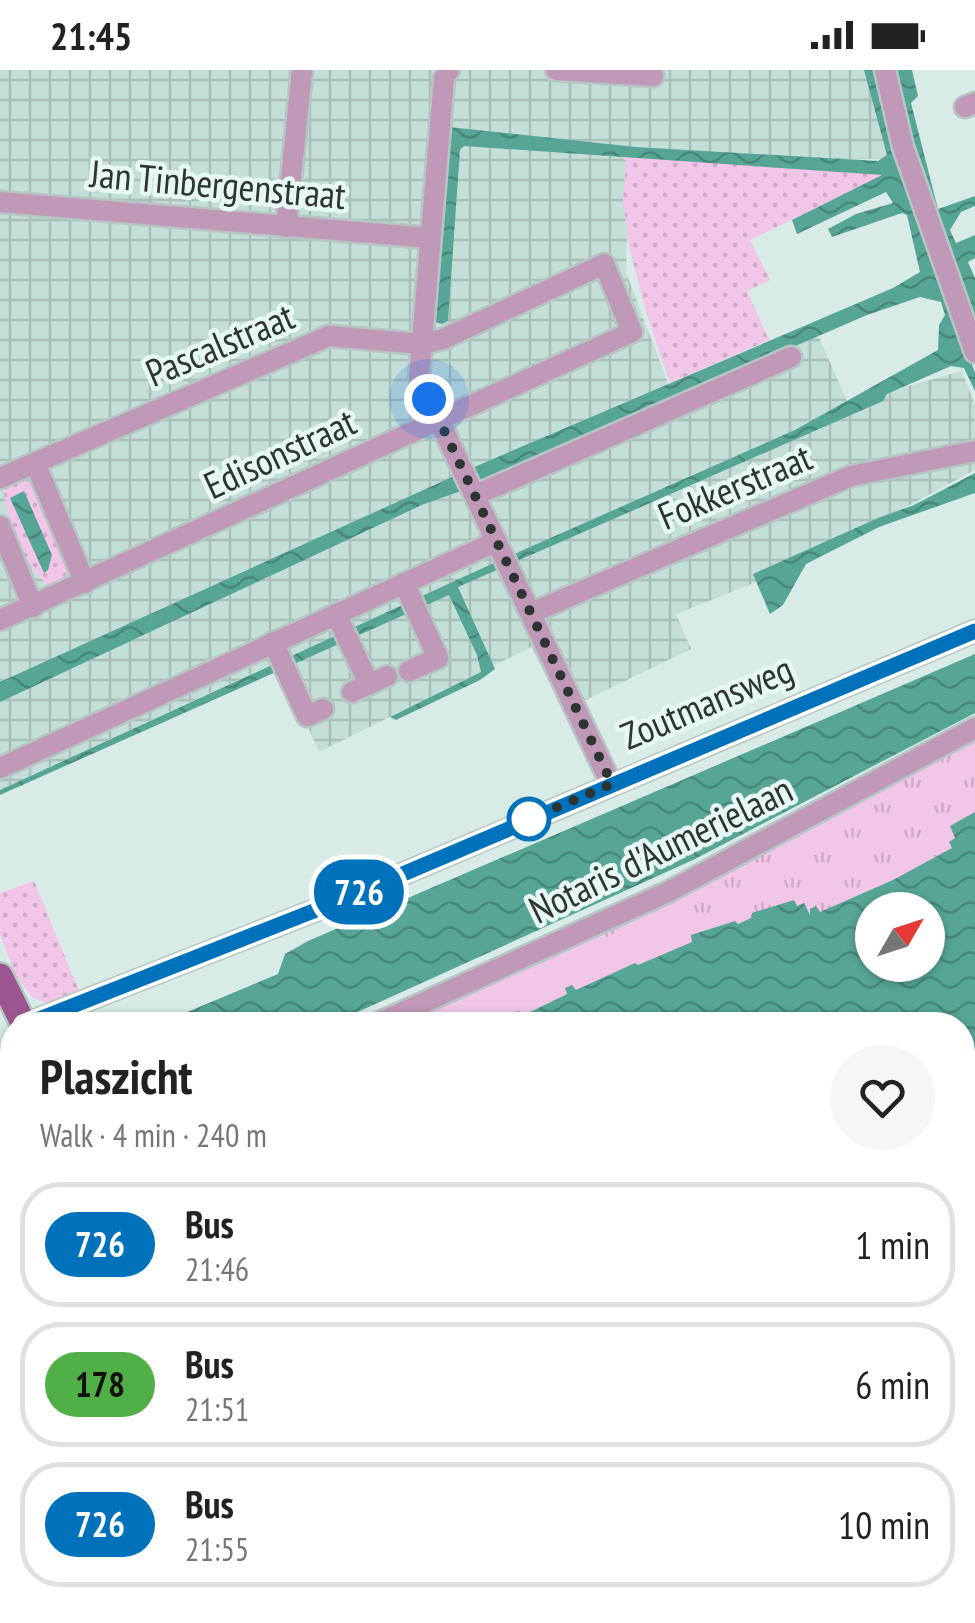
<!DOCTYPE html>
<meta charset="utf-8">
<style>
body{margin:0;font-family:"PT Sans Narrow",sans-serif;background:#f6f6f6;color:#222;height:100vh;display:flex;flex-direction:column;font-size:38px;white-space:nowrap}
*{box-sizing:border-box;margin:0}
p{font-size:32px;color:#767676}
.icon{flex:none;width:55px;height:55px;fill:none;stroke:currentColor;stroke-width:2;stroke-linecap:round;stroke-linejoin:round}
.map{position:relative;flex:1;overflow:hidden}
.details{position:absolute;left:0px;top:942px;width:975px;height:612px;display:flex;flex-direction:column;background:#fff;border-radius:40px 40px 0 0;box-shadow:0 2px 8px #0004}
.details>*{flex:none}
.badge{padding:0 20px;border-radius:32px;font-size:35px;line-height:65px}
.needle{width:65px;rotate:51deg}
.controls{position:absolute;left:855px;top:822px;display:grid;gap:20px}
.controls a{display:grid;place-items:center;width:90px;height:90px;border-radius:50%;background:#fff;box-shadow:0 2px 8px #0004;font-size:50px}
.you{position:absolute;width:50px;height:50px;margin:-25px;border:8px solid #fff;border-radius:50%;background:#1a73e8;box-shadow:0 0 0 15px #1a73e833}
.map>.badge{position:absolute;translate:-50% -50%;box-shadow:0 0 0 5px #fff}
.round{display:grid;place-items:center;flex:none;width:105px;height:105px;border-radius:52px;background:#f6f6f6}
.overview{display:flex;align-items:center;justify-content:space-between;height:170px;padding:0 40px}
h1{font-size:48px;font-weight:600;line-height:75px}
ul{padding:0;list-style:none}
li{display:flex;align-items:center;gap:30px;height:125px;margin:0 20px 15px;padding:0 20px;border:5px solid #e0e0e0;border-radius:40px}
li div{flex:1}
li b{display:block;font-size:38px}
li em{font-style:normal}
li .badge{min-width:110px;font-weight:700;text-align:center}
.status{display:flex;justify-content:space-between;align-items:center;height:70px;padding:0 50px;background:#fff;direction:ltr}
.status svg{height:28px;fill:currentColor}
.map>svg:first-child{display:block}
.industrial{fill:url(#industrial-grid)}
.grass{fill:url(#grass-dots)}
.park{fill:url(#park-tufts);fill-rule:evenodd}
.pitch{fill:#f2c6e9}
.water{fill:url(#water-waves);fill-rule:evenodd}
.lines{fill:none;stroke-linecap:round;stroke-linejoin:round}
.minor-casing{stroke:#b6c6c2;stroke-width:25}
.major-casing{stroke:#b6c6c2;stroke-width:30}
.minor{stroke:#c098b8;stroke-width:20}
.major{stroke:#9b5590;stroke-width:25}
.line-casing{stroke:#fff;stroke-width:22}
.line{stroke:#0072bc;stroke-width:15}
.walk{stroke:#2d3432;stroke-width:10;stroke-dasharray:0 18}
.stop-dot{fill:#fff;stroke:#0072bc;stroke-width:5}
.labels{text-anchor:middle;stroke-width:9;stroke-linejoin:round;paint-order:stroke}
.street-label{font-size:38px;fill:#2d3432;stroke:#e6f8f3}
</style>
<div class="status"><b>21:45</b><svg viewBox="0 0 49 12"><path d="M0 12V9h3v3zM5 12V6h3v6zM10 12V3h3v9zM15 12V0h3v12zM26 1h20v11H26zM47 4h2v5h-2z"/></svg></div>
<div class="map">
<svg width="975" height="1553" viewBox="0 0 975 1553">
<defs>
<pattern id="industrial-grid" width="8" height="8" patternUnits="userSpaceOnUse" patternTransform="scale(2.5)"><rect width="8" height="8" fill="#c4dfd7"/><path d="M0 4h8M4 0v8" fill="none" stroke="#a9c0b9"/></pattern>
<pattern id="grass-dots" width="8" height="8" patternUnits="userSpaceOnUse" patternTransform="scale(2.5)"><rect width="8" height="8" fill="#f2c6e9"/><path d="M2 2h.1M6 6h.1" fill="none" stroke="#d0abc8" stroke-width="1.8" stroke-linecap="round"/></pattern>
<pattern id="park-tufts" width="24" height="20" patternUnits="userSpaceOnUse" patternTransform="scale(2.5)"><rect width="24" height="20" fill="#f2c6e9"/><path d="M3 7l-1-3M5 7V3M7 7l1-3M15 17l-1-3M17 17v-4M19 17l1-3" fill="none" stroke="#d0abc8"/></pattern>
<pattern id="water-waves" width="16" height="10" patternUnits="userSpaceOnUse" patternTransform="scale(2.5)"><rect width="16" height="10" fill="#57a695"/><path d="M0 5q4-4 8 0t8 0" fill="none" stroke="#48887a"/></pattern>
</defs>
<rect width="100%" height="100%" fill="#d8ebe6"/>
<path class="industrial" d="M0,0h876l25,89 -272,1 -3,112 49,130 143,-67 30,68 114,-32 13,34v65l-181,97 -118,47 15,35 -126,61 -34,-63 -212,105 -40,-91 -279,129z"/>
<g class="grass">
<path d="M622,86l263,19 -135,65 20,40 -23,11 22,49 -99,43 -25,-74 -16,-63 -6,-43 3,-41z"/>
<path d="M22,409l11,5 36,83c-22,64 -69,-59 -65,-80z"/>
<path d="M34,811l47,115 -32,8 -17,-7 -17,-23 -15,-40v-41z"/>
</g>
<path class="park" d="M975,666v887h-975v-452l12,-10v451h950v-587h-620l324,-126zM872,840h56v55h-56z"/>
<path class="pitch" d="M674,831l19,40 -55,24 -4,-2 -59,27 -2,-5 -5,9 -46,22 -4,-5 -30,14h-71l-4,-10 118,-52 11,2 71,-31 6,-3 1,-6z"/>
<g class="water">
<path d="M864,0h13l23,100 43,108 15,-7c-32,-37 -53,-150 -66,-201h20l6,26 -7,7 27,106 37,-13v10l-14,6 -11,18 6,13 19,-8v23l-7,4 7,16v53l-11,-41 -15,11 26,72v18l-11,-23 -13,-2 -64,28 -4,7 -425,186 37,82 -15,11 -84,40 -6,-3 91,-45 -4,-17 -28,-60 -449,200v-5l496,-228 299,-132 143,-80 1,-25 6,-10 -4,-13 -21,-5 -53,18 -403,175 -40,14 -424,198v-20l472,-214 421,-180 27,-16 -13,-57 -5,-2 -70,24 -4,-8 28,-15 37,-11 -7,-11 -89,42 -5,-14 90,-45 -418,-29 -4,4 -12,171 -6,3 -11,-3 18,-194 187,20 242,14 9,-6z"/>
<path d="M975,403v20l-96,34 -73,37 -23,41 -13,9 -17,-40 125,-56 36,-13z"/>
<path d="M24,421l28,64 -4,15 -4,3 -34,-75z"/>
<path d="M975,584v59l-280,146 -366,166h-185l27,-11 2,4 105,-44 7,-20 23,-13z"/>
<path d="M975,742v308l-12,1 -1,-96h-473l30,-14 3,5 45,-22 -2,-6 7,-3 4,5 59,-27 3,2 54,-23 -1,-7 44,-14 3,3 13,-6 1,-5 42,-13 3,6 7,-3 6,12v-6l6,-3 4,6 73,-32 59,-32 -3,-6 6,-4 -5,-12zM872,840h56v55h-56z"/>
<path d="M12,1014v96l-12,10v-98z"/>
<path d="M975,1087v466h-689l-3,-5 -5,2 -3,-6 3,-1 684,-1v-450z"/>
<path d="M12,1344c1,23 -9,40 0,62v136l54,1 4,10h-70v-193z"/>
<path d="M210,1543h40l3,10h-39z"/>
</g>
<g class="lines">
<g class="minor-casing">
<g id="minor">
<path d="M449,0l-5,8 -25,300 192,406"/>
<path d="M556,0l97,6"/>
<path d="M885,0l18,77 72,205"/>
<path d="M965,37l10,-4"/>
<path d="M0,132l430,36"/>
<path d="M286,157l16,-157"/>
<path d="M35,393l50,120"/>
<path d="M0,408l329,-142 92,8 22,-5 161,-75 28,68 -632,288"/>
<path d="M476,425l315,-138"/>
<path d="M0,456l33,81"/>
<path d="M404,513l34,75 -29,13"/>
<path d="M531,543l320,-137 124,-25"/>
<path d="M336,544l33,70"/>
<path d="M273,572l34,74 16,-7"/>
<path d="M352,622l35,-16"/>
<path d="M0,698l495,-226"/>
<path d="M24,955l320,-126 631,-268"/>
<path d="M374,955l294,-133 307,-164"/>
<path d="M0,1135l12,-10"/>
</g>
</g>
<g class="major-casing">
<g id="major">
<path d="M0,906l24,49"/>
<path d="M0,999l12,-12"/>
</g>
</g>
<use href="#minor" class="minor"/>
<use href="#major" class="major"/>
</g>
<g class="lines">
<g class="line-casing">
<path id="line" d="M24,955l320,-126 631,-268"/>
</g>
<use href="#line" class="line"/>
<path class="walk" d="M429,329l183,385 -83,35"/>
</g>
<circle class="stop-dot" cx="529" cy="749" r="20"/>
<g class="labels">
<g class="street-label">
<text transform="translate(218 115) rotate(5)" y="13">Jan Tinbergenstraat</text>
<text transform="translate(220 275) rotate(-23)" y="13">Pascalstraat</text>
<text transform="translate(280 384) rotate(-25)" y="13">Edisonstraat</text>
<text transform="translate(735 417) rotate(-23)" y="13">Fokkerstraat</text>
<text transform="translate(707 633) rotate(-23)" y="13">Zoutmansweg</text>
<text transform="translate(661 780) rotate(-26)" y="13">Notaris d'Aumerielaan</text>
</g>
</g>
</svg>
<div class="controls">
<a><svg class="needle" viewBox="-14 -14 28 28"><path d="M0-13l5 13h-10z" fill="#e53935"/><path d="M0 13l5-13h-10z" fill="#767676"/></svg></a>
</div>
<div class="you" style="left:429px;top:329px"></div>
<b class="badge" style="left:359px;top:822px;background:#0072bc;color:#fff">726</b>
<section class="details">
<div class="overview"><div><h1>Plaszicht</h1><p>Walk · 4 min · 240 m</p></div><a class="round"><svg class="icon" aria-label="heart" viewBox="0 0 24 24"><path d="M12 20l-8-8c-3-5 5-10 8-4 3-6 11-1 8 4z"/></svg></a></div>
<ul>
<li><span class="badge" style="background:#0072bc;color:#fff">726</span><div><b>Bus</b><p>21:46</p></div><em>1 min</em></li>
<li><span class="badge" style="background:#50af46;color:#111">178</span><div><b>Bus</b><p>21:51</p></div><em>6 min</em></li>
<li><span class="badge" style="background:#0072bc;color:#fff">726</span><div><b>Bus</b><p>21:55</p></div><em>10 min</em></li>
</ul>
</section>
</div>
